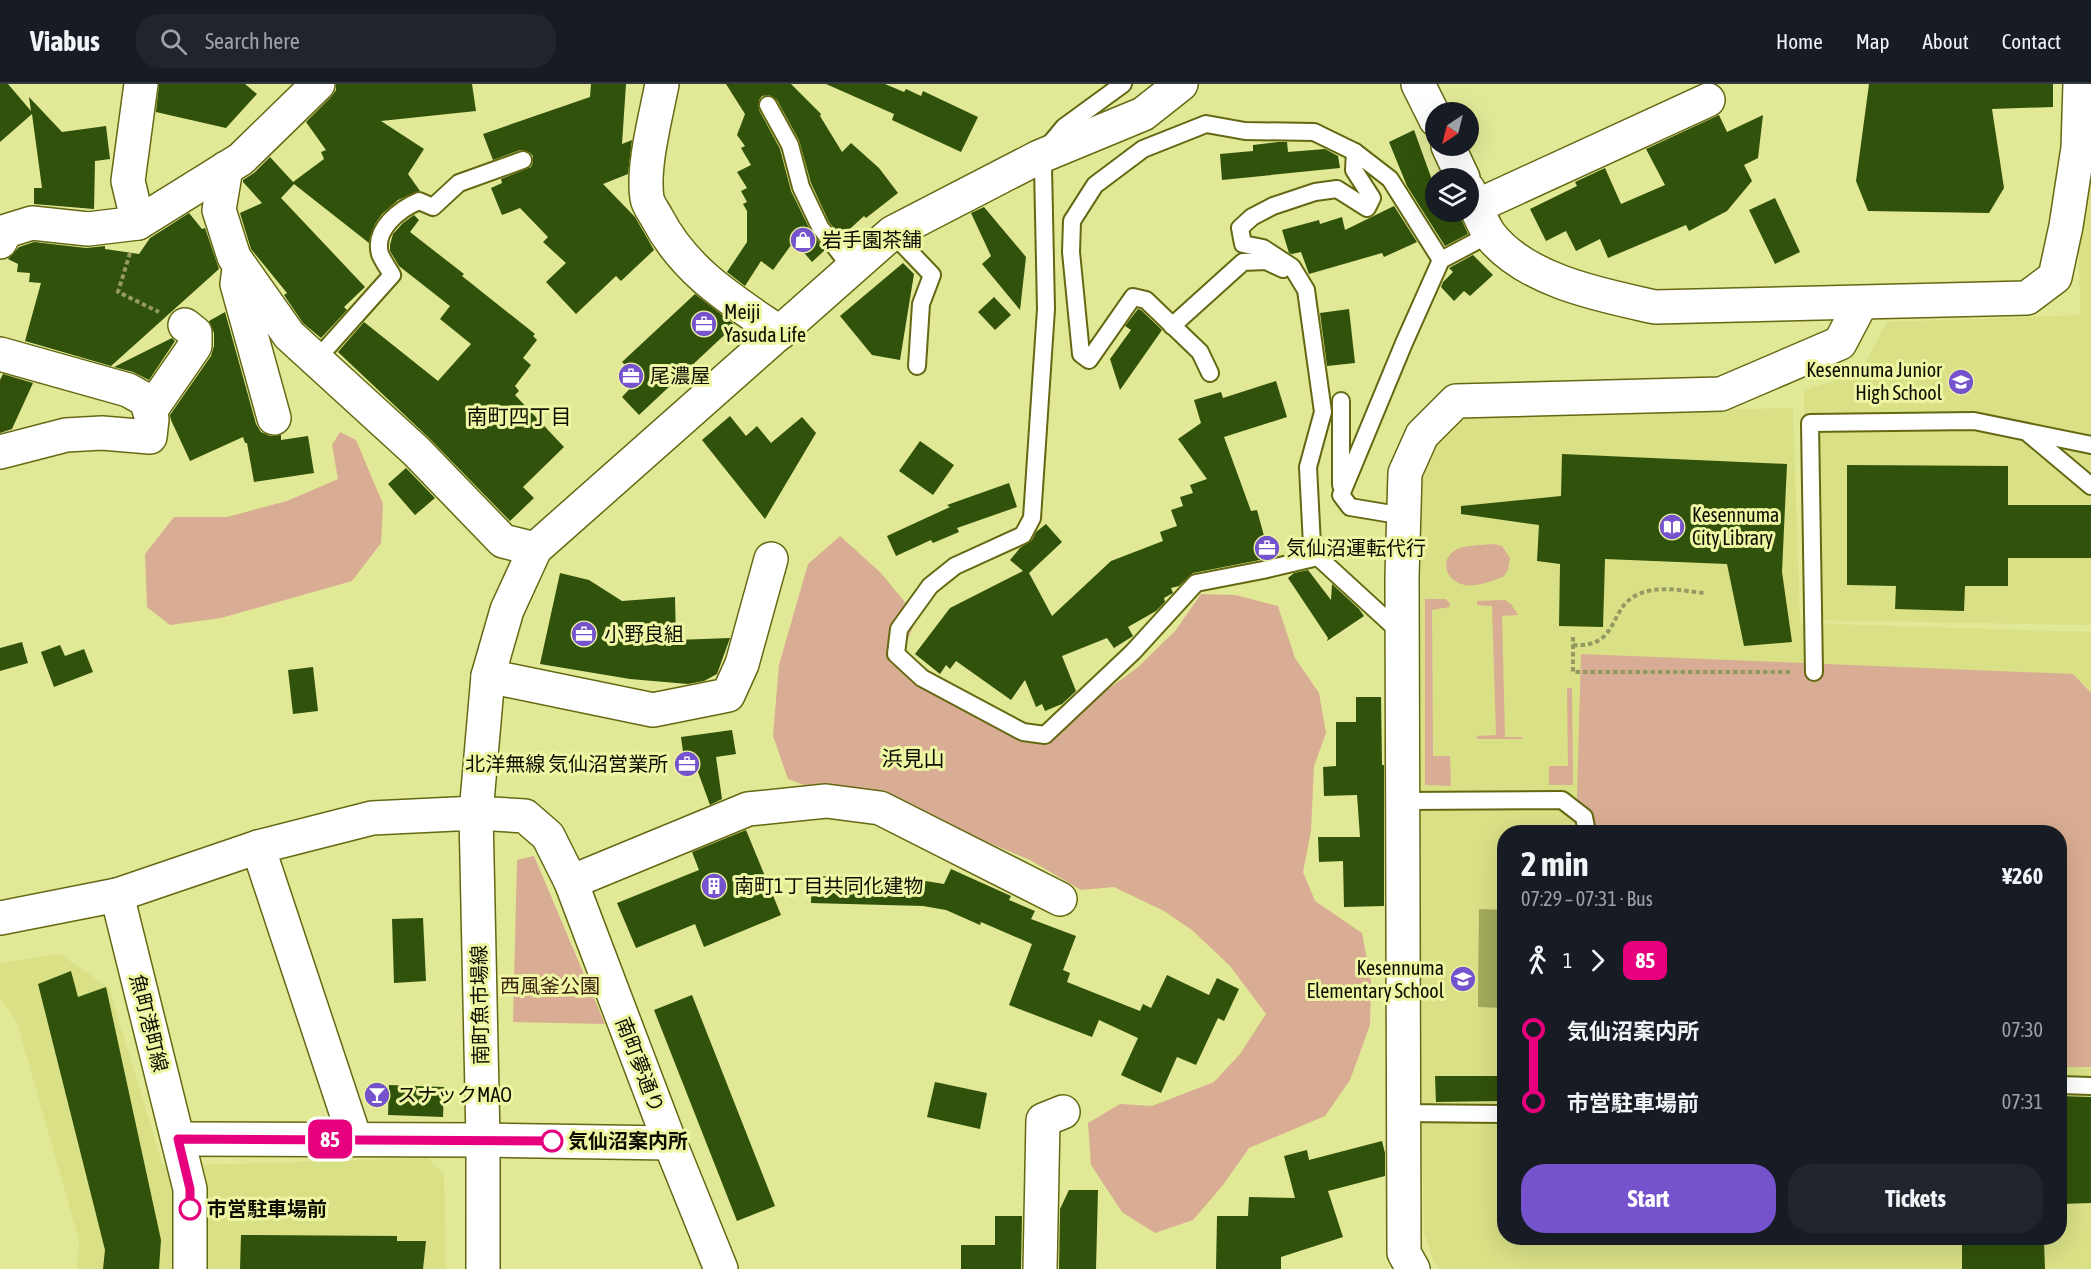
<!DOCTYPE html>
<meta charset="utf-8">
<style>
body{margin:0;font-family:"Asap Condensed","Noto Sans JP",sans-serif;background:#20242c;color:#f1f3f6;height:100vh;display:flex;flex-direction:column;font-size:22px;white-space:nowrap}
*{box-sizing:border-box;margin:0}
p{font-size:20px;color:#9ea1a6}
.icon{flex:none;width:33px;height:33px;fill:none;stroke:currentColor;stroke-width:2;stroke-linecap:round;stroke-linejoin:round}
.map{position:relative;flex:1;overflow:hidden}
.details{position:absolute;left:1497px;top:741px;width:570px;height:420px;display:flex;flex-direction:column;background:#171b24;border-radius:24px;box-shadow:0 6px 24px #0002}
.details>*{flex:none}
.badge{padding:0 12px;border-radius:9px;font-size:21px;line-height:39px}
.needle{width:39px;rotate:215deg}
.fabs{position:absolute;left:1425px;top:18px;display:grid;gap:12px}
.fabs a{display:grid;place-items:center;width:54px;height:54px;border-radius:50%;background:#171b24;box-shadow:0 6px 24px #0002;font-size:30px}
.map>.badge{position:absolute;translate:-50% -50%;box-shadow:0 0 0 3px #fff}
.legs{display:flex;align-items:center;gap:9px;height:66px;padding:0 24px;font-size:20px}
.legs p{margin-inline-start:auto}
.overview{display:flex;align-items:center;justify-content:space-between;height:102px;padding:0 24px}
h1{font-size:33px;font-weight:700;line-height:45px}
.primary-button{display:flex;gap:12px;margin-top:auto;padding:12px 24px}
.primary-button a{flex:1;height:69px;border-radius:24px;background:#7553cd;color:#fff;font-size:24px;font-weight:700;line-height:69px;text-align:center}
.primary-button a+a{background:#20242c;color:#f1f3f6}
ul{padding:0 24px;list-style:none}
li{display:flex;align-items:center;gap:21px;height:72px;font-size:22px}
li i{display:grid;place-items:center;width:9px;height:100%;margin:0 8px;background:currentColor}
li i::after{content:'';width:15px;height:15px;margin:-8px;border:4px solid;border-radius:50%;background:#171b24}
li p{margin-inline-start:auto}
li:first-child i{background:linear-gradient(#0000 50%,currentColor 0)}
li:last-child i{background:linear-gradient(currentColor 50%,#0000 0)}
header{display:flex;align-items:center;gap:36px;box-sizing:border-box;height:84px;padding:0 30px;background:#171b24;border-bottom:2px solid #363941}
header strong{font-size:28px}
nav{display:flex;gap:33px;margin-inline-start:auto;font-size:21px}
.search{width:420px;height:54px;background:#20242c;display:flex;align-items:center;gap:15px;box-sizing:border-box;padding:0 21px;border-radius:24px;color:#9ea1a6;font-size:22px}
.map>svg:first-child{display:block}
.built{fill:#d9e086;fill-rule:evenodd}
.green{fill:#d9ad93}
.water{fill:#a3a95a}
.building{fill:#31520a}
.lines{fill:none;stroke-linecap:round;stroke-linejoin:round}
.service-casing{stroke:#656812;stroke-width:20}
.minor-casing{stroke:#656812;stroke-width:36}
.tertiary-casing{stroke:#656812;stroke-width:36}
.path{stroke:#959a60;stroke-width:4;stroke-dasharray:4.5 3;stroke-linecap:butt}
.service{stroke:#fff;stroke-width:16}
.minor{stroke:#fff;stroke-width:33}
.tertiary{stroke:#fff;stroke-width:33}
.line-1-casing{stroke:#fff;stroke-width:14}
.line-1{stroke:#e6007e;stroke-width:9}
.stop-1-dot{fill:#fff;stroke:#e6007e;stroke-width:3}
.labels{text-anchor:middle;stroke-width:6;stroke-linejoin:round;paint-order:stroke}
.poi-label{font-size:20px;fill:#0e0e00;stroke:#eef5a3;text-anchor:start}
.park-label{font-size:20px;fill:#3f2310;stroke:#eef5a3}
.street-label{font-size:20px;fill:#0e0e00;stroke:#eef5a3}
.stop-label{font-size:20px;font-weight:bold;fill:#0e0e00;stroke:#eef5a3;text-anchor:start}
.neighbourhood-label{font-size:21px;fill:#0e0e00;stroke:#eef5a3}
</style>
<header>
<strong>Viabus</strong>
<div class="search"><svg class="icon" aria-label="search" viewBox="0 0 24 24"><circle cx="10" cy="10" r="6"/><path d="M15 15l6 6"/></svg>Search here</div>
<nav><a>Home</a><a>Map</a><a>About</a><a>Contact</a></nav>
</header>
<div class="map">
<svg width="2091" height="1185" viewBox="0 0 2091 1185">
<rect width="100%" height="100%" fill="#e1e896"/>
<g class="built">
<path d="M2091,47v494l-287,-5v-230l56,-17 27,-51 193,-7 -1,-62 6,-84z"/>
<path d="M1793,324l7,215 291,9v637h-651l-7,-9 -9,-27 -2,-107 -2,-647 10,-33 32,-30zM1504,748h556v406h-556z"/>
<path d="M60,870l49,34 54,178 265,-8 16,16 2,95h-369l2,-29 -62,-218 -17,-24v-35z"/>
</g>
<g class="green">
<path d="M340,348l16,8 27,64 -2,39 -29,38 -131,37 -51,7 -23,-18 -2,-53 29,-37h53l60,-16 51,-22 -6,-34z"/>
<path d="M840,452l41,37 36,44 -14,34 36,31 64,44 57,-2 77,-56 38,-37 26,-37 34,1 43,11 17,52 24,35 7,40 -12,33 -3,65 -8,41 12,29 47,32 9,48 -1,44 -20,55 -25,36 -76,32 -26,37 -30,35 -38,13 -33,-21 -31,-47 -3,-42 32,-19 32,2 62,-24 26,-28 26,-40 -36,-48 -38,-36 -28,-19 -50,-24 -33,3 -51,-30 -104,-43 -103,-25 -35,-13 -15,-43 6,-71 29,-101z"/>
<path d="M1493,460l9,2 8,12 -2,12 -5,7c-11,4 -27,10 -38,8 -21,-4 -27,-29 -5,-37 10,-3 23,-3 33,-4z"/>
<path d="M1425,515h21l4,5 -1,3 -17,3 1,146h17l1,30 -26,-1z"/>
<path d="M1505,516l6,4 7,11 -16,1 3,121h17v2h-45v-3l19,-1 -4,-129 -15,-1v-4z"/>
<path d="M1581,570l492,20 18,19v374h-31v-235h-484z"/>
<path d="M1567,604h5l1,97h-24v-19h19z"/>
<path d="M534,772l71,168 -92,-2 4,-162z"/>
</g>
<path class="water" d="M1479,825l25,1v98l-26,-1z"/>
<g class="building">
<path d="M0,0h8l23,27 -2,-14 33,35 44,-6 4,33 -15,2 -1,48 -60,-5v-16h8l-10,-74 -32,28z"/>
<path d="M159,0h86l12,10 -31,34 -70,-16z"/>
<path d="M336,0h136l4,27 -95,10 43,28 -16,25 12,17 -22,9 -16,14 -7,10 -6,19 -75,-59 -13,14 84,89 -21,20 3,3 -26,28 -18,-15 -19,-28 3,-2 -36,-44 -11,-36 22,-10 -19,-21v-2l11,-7 16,-16 23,25 31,-23 -3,-7 5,-2 -20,-28 25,-25 5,-7z"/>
<path d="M591,0h35l-4,60 10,-4 -4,34 -25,10 32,33 19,33 -33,31 -5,-5 -40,38 -30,-32 20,-19 -23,-21 5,-5 -28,-29 -18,7 -11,-27 11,-5 -1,-4 30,-12 2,-5v-6l-4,-4 -9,-2 -27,10 -10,-26 107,-37z"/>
<path d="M726,0h65l30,30 -1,2 22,36 9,-9 28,25 19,25 -32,25 -2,-2 -23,21 -12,-15 -18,-39 -12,-43 -22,-40 -8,-5 -7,1 -3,4v10l21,39 11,42 20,41 14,18 -13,12 -18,-21 -21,29 -12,-9 -16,25 -18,-14 20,-30v-31l-4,-7 4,-2 -6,-11 6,-3 -10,-16 14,-7 -10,-17 4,-2 -8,-11 8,-21z"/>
<path d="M826,0h59l19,8 2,-3 15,7 2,-5 55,26 -17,35 -69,-32 2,-6z"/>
<path d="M1869,0h184v23l-61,2 12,79 -15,25 -121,-2 -12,-30z"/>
<path d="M1719,31l8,17 36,-17 -5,43 -14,7 8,16 -25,30 -38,20 -3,-6 -78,33 -8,-19 -24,12 -10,-20 -20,10 -16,-32 47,-23 -2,-4 30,-14 16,36 44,-19 -19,-36z"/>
<path d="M1414,46l22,61v21h22l10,22 -23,12 -38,-60 -18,-44z"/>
<path d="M1278,58h9l1,10 37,-3 13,7 2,12 -118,12 -2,-26 33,-3v-6z"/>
<path d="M1775,114l25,54 -25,12 -26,-54z"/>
<path d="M1394,122l23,36 -33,15 -2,-4 -73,21 -8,-22 -9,2 -3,-1 -7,-23 37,-10 1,4 22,-7 3,13z"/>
<path d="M984,123l42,50 -6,53 -38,-46 9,-8 -20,-43z"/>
<path d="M189,129l13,16 3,-1 14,41 -108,97 -86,-25 16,-58 -12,-1 1,-9 -13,-1 1,-8 -10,-5 11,-12 15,-5 52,6 19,-2v3l34,5 11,-16z"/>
<path d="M414,131l5,5 -9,12 54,42 -2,2 73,58 -2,2 4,4 -14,18 8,7 -16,21 4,5 -4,4 49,52 -41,40 11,11 -24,23 -81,-83 -91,-86 26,-30 74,59 33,-37 -31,-25 10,-13 -51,-40 -9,-15v-6l3,-11 10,-11z"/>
<path d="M1473,171l20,20 -23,21 -6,-5 -10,10 -13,-14 2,-5 10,-10 -4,-4z"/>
<path d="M903,179l11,11 -14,86 -28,-5 -32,-39z"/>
<path d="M695,210l40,31 -96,90 -17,-18 17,-18 -17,-17z"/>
<path d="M994,213l17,18 -16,15 -17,-18z"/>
<path d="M1138,225l3,1 21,20 -42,60 -10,-31 21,-29 -6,-4z"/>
<path d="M1349,225l6,54 -28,3 -7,-53z"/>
<path d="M225,228l31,112 5,8 9,4 11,-1v5l27,-4 6,37 -60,9 -7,-39h-2l-2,-6 -53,24 -19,-41 -1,-5 41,-59 3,-10v-13l-5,-12z"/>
<path d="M172,254l3,3 -26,39 -16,-8 -19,-5z"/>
<path d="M3,290l30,9 -21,46 -12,4v-53z"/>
<path d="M1276,297l11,36 -63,20 27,74 6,-1 13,48 -77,15 -14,13 -8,2 2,5 -9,5 1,4 -9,9 -28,16 5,9 -19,12 -7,-10 -45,18 14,35 -14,13 -17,7 -3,-7 -6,3 -11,-27 -14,20 -55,-39 -6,8 -4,-4 -6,9 -25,-20 35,-46 73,-37 -13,-11 10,-12 12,-8 4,-8 10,-8 16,18 -33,31 23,43 59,-55 52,-20 -3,-9 17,-6 -6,-16 12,-4 -3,-9 13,-4 -3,-8 17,-6 -29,-40 23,-16 -7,-23 27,-8 2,6z"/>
<path d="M730,332l16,20 11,-10 14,17 31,-26 14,16 -51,86 -63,-79z"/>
<path d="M920,357l34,24 -21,30 -34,-24z"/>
<path d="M1562,370l225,10 -5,108 10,70 -48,4 -17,-82 -122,-5 -2,68 -44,-1 1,-62 -23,-3 2,-36 -78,-11v-8l100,-10z"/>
<path d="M1847,381l161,1v39h83v53h-83v28h-43l-1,25 -69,-2 1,-23 -49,-1z"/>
<path d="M406,384l29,30 -20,17 -27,-31z"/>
<path d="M1009,399l8,24 -60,21 2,4 -26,11 -2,-3 -35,16 -9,-20 63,-29 -3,-2z"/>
<path d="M1308,486l23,30 1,-16 27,25 5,7 -37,25 1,-3 -40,-60 6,-5z"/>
<path d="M560,489l29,7 33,21 53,-4 1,43 54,-2 -13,36 -13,7 -16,3 -58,-5 -90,-15z"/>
<path d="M22,558l6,21 -28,8v-23z"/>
<path d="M60,561l5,11 19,-7 9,23 -39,15 -13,-35z"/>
<path d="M313,583l5,44 -25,3 -5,-44z"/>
<path d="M1356,613h25l1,68h2v141l-40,1 -1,-46 -24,1 -1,-25h42l-3,-42 -33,1 -1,-29 13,-1v-44h20z"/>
<path d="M732,646l4,24 -20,3 6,42 -12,6 -12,-33 -12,1 -5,-36z"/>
<path d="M746,746l35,85 -77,32 -9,-23 -59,24 -19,-45 82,-33 -7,-18z"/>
<path d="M951,785l60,27 -2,4 26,11 -4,8 45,17 -13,34 7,3 -3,9 73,29 3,-7 8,4 16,-33 42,20 8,-17 22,11 -15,32 -6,-3 -22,47 -19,-8 -16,36 -40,-18 17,-37 -39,-18 -7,17 -83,-32 23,-61 -51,-22 -1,3 -34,-15 -23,-4 -112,-3 1,-27 101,3 31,5z"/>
<path d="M423,834l3,63 -32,2 -2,-64z"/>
<path d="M71,887l7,26 28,-10 55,253 -2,29h-56l2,-19 -67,-266z"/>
<path d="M692,911l83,211 -38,15 -83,-211z"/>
<path d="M1435,992h69v25l-68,1z"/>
<path d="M935,998l52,11 -7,36 -53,-12z"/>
<path d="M389,1001l55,2 -1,30 -55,-2z"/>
<path d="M2060,1012l31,1v106l-31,1z"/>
<path d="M1382,1057l3,12v23l-57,15 15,46 -62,20v12h-65l1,-53h31l1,-19 46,1 -11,-42 23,-6 2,10z"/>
<path d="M1069,1106h29l-2,79h-37l1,-60z"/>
<path d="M995,1132h27l-1,53h-60v-24h34z"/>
<path d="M241,1151l156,1v5h29l-3,28h-183z"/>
<path d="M1962,1158h82l1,27h-83z"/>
</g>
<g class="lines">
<g class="service-casing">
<g id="service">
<path d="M1123,0l-59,43 -25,30 4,10 3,142 -14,209 -9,17 -68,31 -25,20 -31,43 -3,25 26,24 101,54 22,3 88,-83 63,-69 67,-13 55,-13"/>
<path d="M768,21l22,40 11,42 19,40 32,42"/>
<path d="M892,149l40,42 -11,29 -4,62"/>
<path d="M1172,242l71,-64 23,-1 17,8"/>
<path d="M316,276l76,-85c-4,-7 -9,-14 -12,-21 -7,-25 20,-45 39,-53l14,6 26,-24 64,-23"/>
<path d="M1210,289l-10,-21 -54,-52 -13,-3 -44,63 -8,-6 -10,-102 1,-31 23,-36 48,-36 63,-25 39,7 69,1 41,20"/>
<path d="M2029,350l62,52"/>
<path d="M1341,401v-84"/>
<path d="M1404,432l-54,-9 -9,-12 63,-152 37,-83 49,-26"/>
<path d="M1402,550l-84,-77 -6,-12 -4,-78 15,-55 -17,-122 -14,-23 -29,-19 -20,-4 -3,-16 12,-11 21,-11 42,-14 22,-3 30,19 5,-10 -18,-28 1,-18 35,27 51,81"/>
<path d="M1814,588l-4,-249 164,-2 117,24"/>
<path d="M1403,717l159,-1 22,17 3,15"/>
<path d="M2060,1001l31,1"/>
<path d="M1403,1029l101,1"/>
</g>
</g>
<g class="minor-casing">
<g id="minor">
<path d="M662,0c-6,32 -20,83 -15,114 1,7 7,14 10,20 28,54 75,82 123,115"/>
<path d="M1418,0l18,36"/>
<path d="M1448,62l15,32"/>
<path d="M226,84l-7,42 15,47 55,78 127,116 87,90 32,8"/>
<path d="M1468,105c7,14 13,33 22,46 36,46 111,60 165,72l372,-9 28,-21 11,-51 12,-78 2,-64"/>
<path d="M1477,122l231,-106"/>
<path d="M138,139l-10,-42 13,-97"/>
<path d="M0,158l6,-11 26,-8 56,6 50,-6 103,-64 77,-75"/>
<path d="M239,185l-2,15 37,134"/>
<path d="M0,270l128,36 18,10 6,19 -2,18 -48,-4 -36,2 -66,17"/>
<path d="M150,327l45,-65v-13l-10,-8"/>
<path d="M488,592l165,34 75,-15 14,-31 29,-105"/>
<path d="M258,763l97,292"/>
<path d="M571,798l177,-73 78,-8 54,7 180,91"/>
<path d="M178,1055l305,1 187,3"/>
<path d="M721,1185l-51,-126 -99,-261 -23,-46 -23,-20 -49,-3 12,-137 19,-66 28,-61 357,-316 147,-76 104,-43 38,-30"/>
<path d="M1040,1185l3,-149 20,-8"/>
<path d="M1413,1185l-9,-16 -2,-676 3,-104 17,-38 34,-34 265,-7 119,-51 21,-40"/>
</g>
</g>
<g class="tertiary-casing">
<g id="tertiary">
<path d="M117,811l141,-48 114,-29 104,-5 7,327v129"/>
<path d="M0,834l117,-23 73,294v80"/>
</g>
</g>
<g class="path">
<path d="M130,169l-12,39 41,20"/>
<path d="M1573,553v35h220"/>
<path d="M1573,561c48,3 34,-38 66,-51 20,-9 44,-3 65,-1"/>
</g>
<use href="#service" class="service"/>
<use href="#minor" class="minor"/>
<use href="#tertiary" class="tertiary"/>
</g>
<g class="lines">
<g class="line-1-casing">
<path id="line-1" d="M190,1125v-20l-12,-50 374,2"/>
</g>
<use href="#line-1" class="line-1"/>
</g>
<defs>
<g id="shop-disc" transform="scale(1.35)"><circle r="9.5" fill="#7553cd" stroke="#eef5a3"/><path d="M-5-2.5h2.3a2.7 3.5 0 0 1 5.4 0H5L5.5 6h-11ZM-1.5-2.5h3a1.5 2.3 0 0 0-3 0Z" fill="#fff"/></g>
<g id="office-disc" transform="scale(1.35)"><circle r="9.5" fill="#7553cd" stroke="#eef5a3"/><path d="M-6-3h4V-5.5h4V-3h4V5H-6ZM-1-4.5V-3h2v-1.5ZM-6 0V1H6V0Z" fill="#fff"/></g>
<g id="school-disc" transform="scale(1.35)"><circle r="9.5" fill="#7553cd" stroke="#eef5a3"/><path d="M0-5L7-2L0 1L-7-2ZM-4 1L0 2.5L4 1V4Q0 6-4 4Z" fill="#fff"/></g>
<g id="library-disc" transform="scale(1.35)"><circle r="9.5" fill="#7553cd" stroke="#eef5a3"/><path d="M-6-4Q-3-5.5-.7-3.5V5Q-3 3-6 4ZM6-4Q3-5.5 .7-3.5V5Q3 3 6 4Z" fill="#fff"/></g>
<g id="building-disc" transform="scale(1.35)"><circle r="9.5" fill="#7553cd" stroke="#eef5a3"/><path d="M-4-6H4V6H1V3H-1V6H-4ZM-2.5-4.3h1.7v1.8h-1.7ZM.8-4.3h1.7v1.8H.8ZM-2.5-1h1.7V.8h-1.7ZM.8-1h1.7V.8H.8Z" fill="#fff"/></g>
<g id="bar-disc" transform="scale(1.35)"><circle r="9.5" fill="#7553cd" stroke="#eef5a3"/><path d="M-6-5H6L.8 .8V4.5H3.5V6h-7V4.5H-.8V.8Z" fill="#fff"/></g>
</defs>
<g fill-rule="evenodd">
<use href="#shop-disc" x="803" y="156"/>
<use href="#office-disc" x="704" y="240"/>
<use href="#office-disc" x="631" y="292"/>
<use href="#school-disc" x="1961" y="298"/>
<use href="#library-disc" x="1672" y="443"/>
<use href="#office-disc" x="1267" y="464"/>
<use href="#office-disc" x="584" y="550"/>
<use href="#office-disc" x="687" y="680"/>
<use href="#building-disc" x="714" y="802"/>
<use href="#school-disc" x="1463" y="895"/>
<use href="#bar-disc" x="377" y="1011"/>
</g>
<g class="stop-1-dot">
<circle cx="552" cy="1057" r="10"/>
<circle cx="190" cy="1125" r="10"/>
</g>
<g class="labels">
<g class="poi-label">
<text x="822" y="163">岩手園茶舗</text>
<text x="724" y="235">Meiji<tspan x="724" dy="23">Yasuda Life</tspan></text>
<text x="1942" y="293" text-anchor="end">Kesennuma Junior<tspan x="1942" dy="23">High School</tspan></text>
<text x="650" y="299">尾濃屋</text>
<text x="1692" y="438">Kesennuma<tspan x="1692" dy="23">City Library</tspan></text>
<text x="1286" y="471">気仙沼運転代行</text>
<text x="604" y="557">小野良組</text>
<text x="668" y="687" text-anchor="end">北洋無線 気仙沼営業所</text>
<text x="734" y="809">南町1丁目共同化建物</text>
<text x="1444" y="891" text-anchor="end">Kesennuma<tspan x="1444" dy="23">Elementary School</tspan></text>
<text x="397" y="1018">スナックMAO</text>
</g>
<g class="park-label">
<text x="550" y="909">西風釜公園</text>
</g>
<g class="street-label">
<text transform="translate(480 921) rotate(-91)" y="7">南町魚市場線</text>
<text transform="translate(149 939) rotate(76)" y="7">魚町港町線</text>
<text transform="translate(640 981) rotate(69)" y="7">南町夢通り</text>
</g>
<g class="stop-label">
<text x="568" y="1064">気仙沼案内所</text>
<text x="207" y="1132">市営駐車場前</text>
</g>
<g class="neighbourhood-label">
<text x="519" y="340">南町四丁目</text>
<text x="913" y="682">浜見山</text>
</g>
</g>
</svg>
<div class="fabs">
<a><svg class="needle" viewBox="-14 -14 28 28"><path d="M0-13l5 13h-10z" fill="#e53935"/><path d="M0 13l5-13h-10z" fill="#9ea1a6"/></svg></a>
<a><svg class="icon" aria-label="layers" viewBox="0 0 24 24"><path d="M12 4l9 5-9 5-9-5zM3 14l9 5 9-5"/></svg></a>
</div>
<b class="badge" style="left:330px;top:1055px;background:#e6007e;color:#fff">85</b>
<section class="details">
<div class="overview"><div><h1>2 min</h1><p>07:29 – 07:31 · Bus</p></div><b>¥260</b></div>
<div class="legs"><svg class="icon" aria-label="walk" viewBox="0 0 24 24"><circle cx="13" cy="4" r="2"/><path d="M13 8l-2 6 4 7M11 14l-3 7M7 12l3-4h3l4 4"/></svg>1<svg class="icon" aria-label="forward" viewBox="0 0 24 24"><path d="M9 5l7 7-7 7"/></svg><b class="badge" style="background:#e6007e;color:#fff">85</b></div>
<ul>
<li><i style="color:#e6007e"></i><b>気仙沼案内所</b><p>07:30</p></li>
<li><i style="color:#e6007e"></i><b>市営駐車場前</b><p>07:31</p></li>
</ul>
<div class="primary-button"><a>Start</a><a>Tickets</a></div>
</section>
</div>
